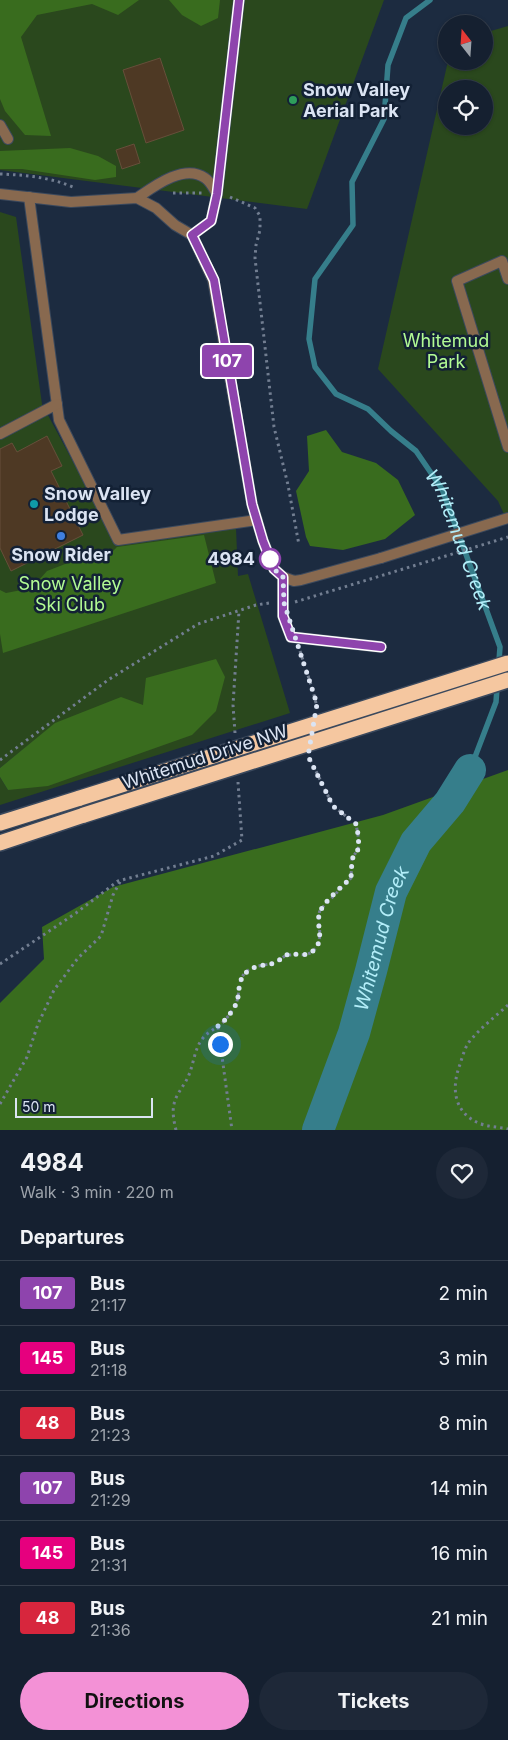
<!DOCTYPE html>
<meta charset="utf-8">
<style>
body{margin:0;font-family:Inter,sans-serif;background:#1e2838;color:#f1f3f6;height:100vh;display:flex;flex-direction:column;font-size:19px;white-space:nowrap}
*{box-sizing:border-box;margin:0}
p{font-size:16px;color:#9da3ab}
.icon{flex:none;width:28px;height:28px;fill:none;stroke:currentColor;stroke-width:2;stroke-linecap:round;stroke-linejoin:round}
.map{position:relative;height:1130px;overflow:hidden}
.sheet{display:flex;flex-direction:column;background:#152030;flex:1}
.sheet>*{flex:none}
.badge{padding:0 10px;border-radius:4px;font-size:18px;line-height:32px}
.needle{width:32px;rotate:343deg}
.controls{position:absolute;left:438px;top:15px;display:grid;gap:10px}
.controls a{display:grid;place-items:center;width:55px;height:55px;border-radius:50%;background:#152030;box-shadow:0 1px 4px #0004,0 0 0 1px #343e4c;font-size:25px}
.scale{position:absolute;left:15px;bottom:12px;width:138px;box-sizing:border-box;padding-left:5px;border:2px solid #dbe4f3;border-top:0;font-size:14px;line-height:18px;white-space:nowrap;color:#dbe4f3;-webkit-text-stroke:4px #132135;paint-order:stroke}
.you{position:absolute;width:25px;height:25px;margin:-12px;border:4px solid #fff;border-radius:50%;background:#1a73e8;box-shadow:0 0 0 8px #1a73e833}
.map>.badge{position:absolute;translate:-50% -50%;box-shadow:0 0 0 2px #fff}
h2{padding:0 20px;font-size:19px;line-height:45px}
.round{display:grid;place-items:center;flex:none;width:52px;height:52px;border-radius:26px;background:#1e2838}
.head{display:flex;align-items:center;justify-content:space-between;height:85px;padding:0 20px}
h1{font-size:24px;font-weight:700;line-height:38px}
.cta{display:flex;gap:10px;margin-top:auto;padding:10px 20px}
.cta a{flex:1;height:58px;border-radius:30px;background:#f391d6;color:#111;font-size:20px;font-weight:700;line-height:58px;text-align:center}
.cta a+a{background:#1e2838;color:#f1f3f6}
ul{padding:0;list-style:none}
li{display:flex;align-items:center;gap:15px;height:65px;padding:0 20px;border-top:1px solid #343e4c}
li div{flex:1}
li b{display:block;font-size:19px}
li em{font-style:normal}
li .badge{min-width:55px;font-weight:700;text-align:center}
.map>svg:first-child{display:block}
.green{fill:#2a481d;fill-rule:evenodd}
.forest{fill:#396c1e}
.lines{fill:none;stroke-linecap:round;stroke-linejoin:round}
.stream{stroke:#367e8b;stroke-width:5.5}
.river{stroke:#367e8b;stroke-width:32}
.building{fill:#4e3924;stroke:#664f3a}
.lane-casing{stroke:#3b495d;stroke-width:12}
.street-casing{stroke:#3b495d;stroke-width:12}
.highway-casing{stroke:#3b495d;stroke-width:18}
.path{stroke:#727e91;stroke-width:3;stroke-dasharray:2.5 4;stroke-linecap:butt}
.lane{stroke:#88694f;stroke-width:10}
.street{stroke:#88694f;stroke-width:10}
.highway{stroke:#f5c7a0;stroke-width:15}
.highway-bridge-casing{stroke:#3b495d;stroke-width:18;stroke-linecap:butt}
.highway-bridge{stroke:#f5c7a0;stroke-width:15}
.line-casing{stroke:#fff;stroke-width:11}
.line{stroke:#8e44ad;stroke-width:8}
.walk{stroke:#dbe4f3;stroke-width:5;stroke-dasharray:0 9}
.leisure-dot{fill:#2e9e5b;stroke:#132135;stroke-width:2}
.culture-dot{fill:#0f9aa8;stroke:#132135;stroke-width:2}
.shop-dot{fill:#3f7fe0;stroke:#132135;stroke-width:2}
.stop-dot{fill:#fff;stroke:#8e44ad;stroke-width:2.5}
.labels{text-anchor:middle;stroke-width:5;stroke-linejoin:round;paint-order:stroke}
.poi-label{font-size:18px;font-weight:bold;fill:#dbe4f3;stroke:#132135;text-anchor:start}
.park-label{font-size:18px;fill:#b2fb94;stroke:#132135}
.stop-label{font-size:18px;font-weight:bold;fill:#dbe4f3;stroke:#132135;text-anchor:end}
.street-label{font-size:18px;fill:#dbe4f3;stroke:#132135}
.water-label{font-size:19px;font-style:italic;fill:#b3eef9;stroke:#132135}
</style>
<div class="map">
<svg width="508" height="1130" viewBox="0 0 508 1130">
<rect width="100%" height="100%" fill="#1c2b40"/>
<g class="green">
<path d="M0,0h384l-77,209 -307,-39z"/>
<path d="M508,26v497l-10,-22 -120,-132 70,-308h36v-28zM446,89h38v37h-38z"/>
<path d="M0,212l16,5 26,187 74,138 120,-14 2,48 10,-2 42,139 -290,92v-28l8,13 135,-85 -87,18 -56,45z"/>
</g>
<g class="forest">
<path d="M0,0h139l-21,15 -26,-11 -55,11 -16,22 30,99 -26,-1 -20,-24 -5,-12z"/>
<path d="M169,0h51l-2,18 -17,8 -19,-11z"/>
<path d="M70,148l28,8 18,10v11l-21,3 -73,-11h-22v-18z"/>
<path d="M326,430l16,22 34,11 22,17 17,35 -30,24 -42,11 -33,-4 -4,-9 -10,-46 13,-20 -2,-35z"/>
<path d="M204,535l12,48 -213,70 -3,-19v-44l6,3 26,-5 15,-17 39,-15h22l9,-9z"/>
<path d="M216,659l9,18 -9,34 -24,24 -144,51 -40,4 -8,-13v-9l55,-45 66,-26 22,8 3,-27z"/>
<path d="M508,770v360h-508v-127l44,-44 -2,-32 71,-40 270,-72z"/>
</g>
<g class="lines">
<path class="stream" id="s1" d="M430,0l-24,18 -18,47 -4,54 -32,63 1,43 -38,54 -6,60 6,28 21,27 32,15 23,22 25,20 26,38 58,158 -4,55 -26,68"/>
<path class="river" id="s2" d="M318,1130l36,-97 17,-62 20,-79 25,-50 34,-40 20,-32"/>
</g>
<g class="building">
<path d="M160,58l24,72 -38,13 -23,-73z"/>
<path d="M134,144l6,19 -18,6 -6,-19z"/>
<path d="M47,436l15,30 -11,5 32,64 -72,36 -11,-23v-99l12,-6 5,9z"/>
</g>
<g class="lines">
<g class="lane-casing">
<g id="lane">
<path d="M0,125l8,14"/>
<path d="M0,194l71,8 66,-4 19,10 19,17 17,10 21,45 39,224 11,37 11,28 9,8 11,4 7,-1 80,-22"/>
<path d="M29,197l30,223 59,120 139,-20"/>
<path d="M137,198c16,-11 47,-35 68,-20 5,3 9,11 12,16"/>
<path d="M192,235l19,-14 6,-27 22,-194"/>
<path d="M508,279l-6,-18 -45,20 51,166"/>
<path d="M0,434l57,-30"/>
<path d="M283,577v39l8,21 90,10"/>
</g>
</g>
<g class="street-casing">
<path id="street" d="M381,558l127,-40"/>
</g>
<g class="highway-casing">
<g id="highway">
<path d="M0,823l80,-25"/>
<path d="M0,843l84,-28"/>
</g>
</g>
<g class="path">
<path d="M0,174c25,1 49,3 73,13"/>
<path d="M173,193h29"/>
<path d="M230,197l25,11 5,8v14l-4,15 -1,13 19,169 14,58 11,60"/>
<path d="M295,602l213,-65"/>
<path d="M300,651l13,40 4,16"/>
<path d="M235,733l-2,-28 6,-94"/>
<path d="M0,760l108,-80 90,-56 58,-19 13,-2"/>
<path d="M0,964l76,-51 42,-32 96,-25 28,-16 -4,-58"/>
<path d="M508,1005c-13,12 -28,23 -39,37 -5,7 -7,17 -10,25 -8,24 -4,47 22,57 9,3 18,3 27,5"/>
<path d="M218,1027l14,103"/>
<path d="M0,1104l27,-47 11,-33 16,-34 24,-32 23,-22 12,-41 8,-15"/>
<path d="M176,1130c-2,-8 -4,-18 -2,-26 2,-10 10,-18 14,-27 6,-13 6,-28 15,-39 5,-6 12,-9 18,-14 6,-5 10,-12 14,-18 6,-11 1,-26 12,-35 9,-7 20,-5 29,-9 5,-2 8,-7 13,-7 9,-2 17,3 25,-5 11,-12 2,-27 6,-40l31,-32 1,-19 7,-12 -1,-12 -2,-11 -23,-18 -23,-47"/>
</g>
<use href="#lane" class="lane"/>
<use href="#street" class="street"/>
<use href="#highway" class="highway"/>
<g class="highway-bridge-casing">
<g id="highway-bridge">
<path d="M80,798l428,-135"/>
<path d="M84,815l424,-135"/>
</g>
</g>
<use href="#highway-bridge" class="highway-bridge"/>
</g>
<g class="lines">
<g class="line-casing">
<path id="line" d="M239,0l-22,194 -6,27 -19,14 22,45 38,224 11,37 11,28 9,8v39l8,21 90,10"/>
</g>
<use href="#line" class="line"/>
<path class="walk" d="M220,1044l-2,-18c7,-5 15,-15 19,-24 3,-11 0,-23 11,-31 9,-7 20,-5 29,-9 3,-2 6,-6 9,-7 10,-4 19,5 29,-6 10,-12 0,-25 5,-37 2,-8 24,-28 31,-34l1,-19 7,-11 -1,-14 -2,-10 -23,-18 -25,-50 9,-52 -33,-101 -1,-26 -9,-8 -6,-14 2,4"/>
</g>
<circle class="leisure-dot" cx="293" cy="100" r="5"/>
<circle class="culture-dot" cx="34" cy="504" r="5"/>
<circle class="shop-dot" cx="61" cy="536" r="5"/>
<circle class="stop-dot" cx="270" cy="559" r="10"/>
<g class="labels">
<g class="poi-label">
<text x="303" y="96">Snow Valley<tspan x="303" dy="21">Aerial Park</tspan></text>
<text x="44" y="500">Snow Valley<tspan x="44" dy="21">Lodge</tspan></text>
<text x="61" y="561" text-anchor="middle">Snow Rider</text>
</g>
<g class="park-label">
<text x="446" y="347">Whitemud<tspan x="446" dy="21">Park</tspan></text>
<text x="70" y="590">Snow Valley<tspan x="70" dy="21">Ski Club</tspan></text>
</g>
<g class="stop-label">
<text x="255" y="565">4984</text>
</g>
<g class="street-label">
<text transform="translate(205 757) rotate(-18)" y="6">Whitemud Drive NW</text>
</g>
<g class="water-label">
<text dy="7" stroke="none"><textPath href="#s1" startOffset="636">Whitemud Creek</textPath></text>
<text dy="7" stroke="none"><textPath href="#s2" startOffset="202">Whitemud Creek</textPath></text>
</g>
</g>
</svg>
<div class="controls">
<a><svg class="needle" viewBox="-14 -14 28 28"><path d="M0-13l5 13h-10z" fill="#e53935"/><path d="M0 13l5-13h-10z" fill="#9da3ab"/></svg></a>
<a><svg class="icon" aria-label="locate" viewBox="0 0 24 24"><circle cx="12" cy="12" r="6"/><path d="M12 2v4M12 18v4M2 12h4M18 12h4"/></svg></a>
</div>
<div class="scale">50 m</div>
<div class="you" style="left:220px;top:1044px"></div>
<b class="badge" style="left:227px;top:361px;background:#8e44ad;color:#fff">107</b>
</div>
<section class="sheet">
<div class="head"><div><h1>4984</h1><p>Walk · 3 min · 220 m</p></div><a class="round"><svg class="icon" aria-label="heart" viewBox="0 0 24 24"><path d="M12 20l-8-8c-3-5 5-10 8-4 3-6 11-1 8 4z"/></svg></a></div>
<h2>Departures</h2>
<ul>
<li><span class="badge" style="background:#8e44ad;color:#fff">107</span><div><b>Bus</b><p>21:17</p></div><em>2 min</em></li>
<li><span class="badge" style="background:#e6007e;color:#fff">145</span><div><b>Bus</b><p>21:18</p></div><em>3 min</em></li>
<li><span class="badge" style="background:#d7263d;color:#fff">48</span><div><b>Bus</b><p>21:23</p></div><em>8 min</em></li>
<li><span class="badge" style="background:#8e44ad;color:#fff">107</span><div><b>Bus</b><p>21:29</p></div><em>14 min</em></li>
<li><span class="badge" style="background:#e6007e;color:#fff">145</span><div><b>Bus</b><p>21:31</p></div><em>16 min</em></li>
<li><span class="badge" style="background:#d7263d;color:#fff">48</span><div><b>Bus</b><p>21:36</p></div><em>21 min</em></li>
</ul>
<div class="cta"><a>Directions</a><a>Tickets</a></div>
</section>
